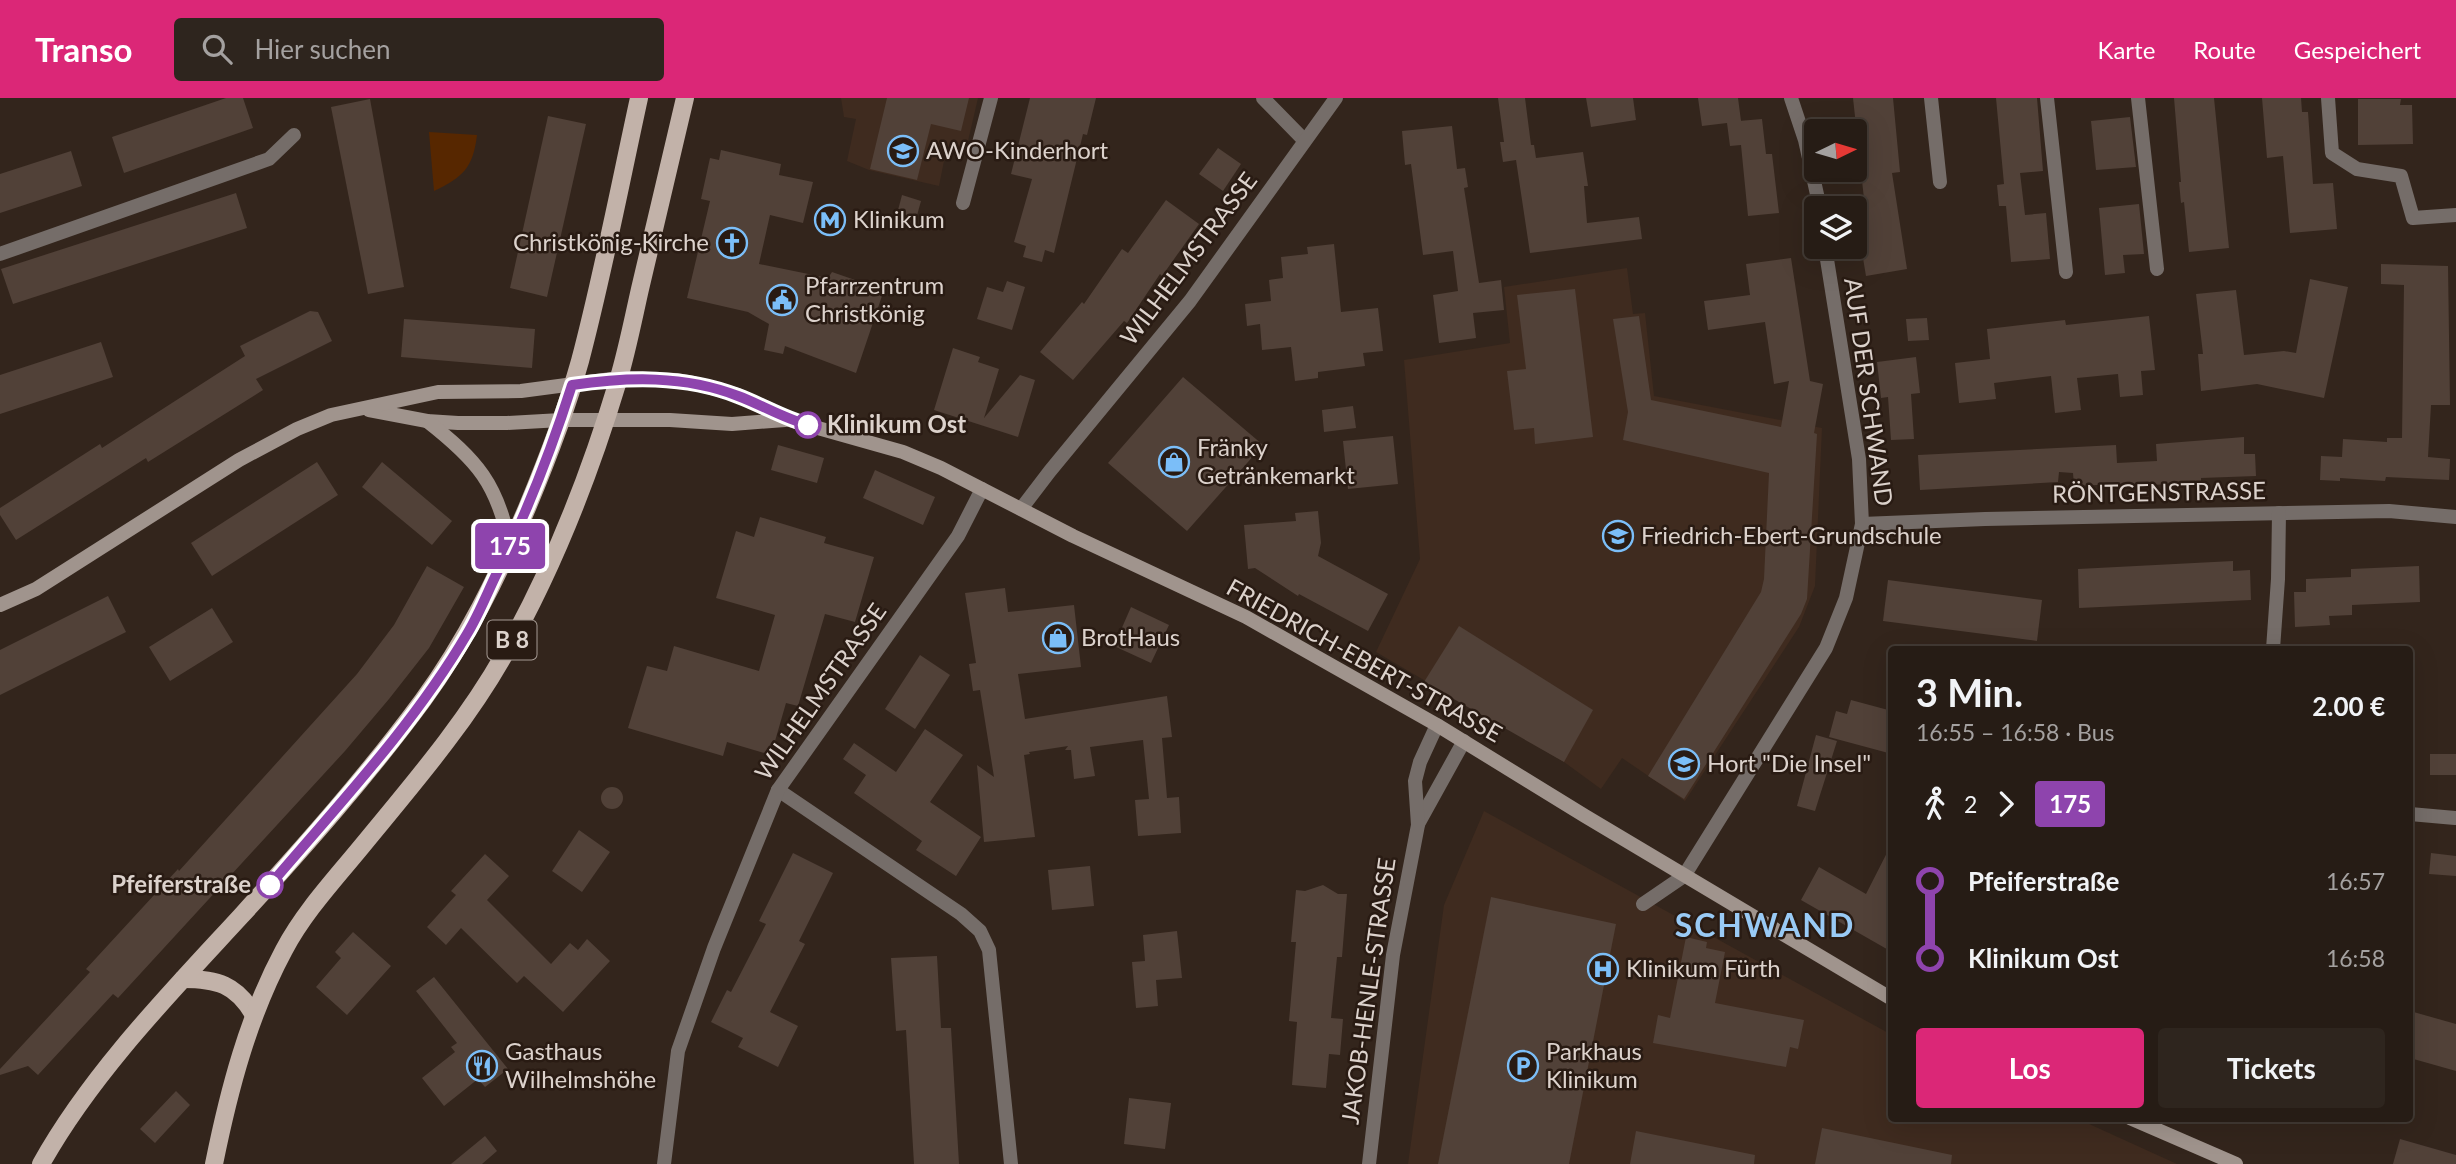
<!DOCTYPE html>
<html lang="de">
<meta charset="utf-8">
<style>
body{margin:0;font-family:Lato,sans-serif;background:#2e251e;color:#f1f3f6;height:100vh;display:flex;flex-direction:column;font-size:26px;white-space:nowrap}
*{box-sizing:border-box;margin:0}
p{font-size:23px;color:#a4a1a0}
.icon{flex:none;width:38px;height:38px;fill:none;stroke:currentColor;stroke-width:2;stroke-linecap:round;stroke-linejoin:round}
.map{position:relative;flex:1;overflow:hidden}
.sheet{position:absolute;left:1888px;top:548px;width:525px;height:476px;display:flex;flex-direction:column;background:#261c15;border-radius:7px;box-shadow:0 7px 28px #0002,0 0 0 2px #423a34}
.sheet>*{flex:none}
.badge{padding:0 14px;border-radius:5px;font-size:24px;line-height:46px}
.needle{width:46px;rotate:85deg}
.tools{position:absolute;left:1804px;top:21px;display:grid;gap:14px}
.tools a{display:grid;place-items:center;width:63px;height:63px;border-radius:7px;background:#261c15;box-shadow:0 7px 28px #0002,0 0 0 2px #423a34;font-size:35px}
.map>.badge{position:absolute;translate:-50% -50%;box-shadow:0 0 0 4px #fff}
.legs{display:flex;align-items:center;gap:10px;height:77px;padding:0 28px;font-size:23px}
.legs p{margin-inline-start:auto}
.head{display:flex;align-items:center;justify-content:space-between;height:119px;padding:0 28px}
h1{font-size:38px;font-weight:700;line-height:52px}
.action{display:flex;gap:14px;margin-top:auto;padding:14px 28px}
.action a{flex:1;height:80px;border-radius:7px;background:#db2777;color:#fff;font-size:28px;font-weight:700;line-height:80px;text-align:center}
.action a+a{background:#2e251e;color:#f1f3f6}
ul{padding:0 28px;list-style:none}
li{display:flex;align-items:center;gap:24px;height:77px;font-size:26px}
li i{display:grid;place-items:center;width:10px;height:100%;margin:0 9px;background:currentColor}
li i::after{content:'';width:18px;height:18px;margin:-9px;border:5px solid;border-radius:50%;background:#261c15}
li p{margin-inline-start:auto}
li:first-child i{background:linear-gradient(#0000 50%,currentColor 0)}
li:last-child i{background:linear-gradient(currentColor 50%,#0000 0)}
header{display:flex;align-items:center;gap:42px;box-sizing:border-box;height:98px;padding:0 35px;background:#db2777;color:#fff}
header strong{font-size:33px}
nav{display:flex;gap:38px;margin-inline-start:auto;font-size:24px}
.search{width:490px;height:63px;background:#2e251e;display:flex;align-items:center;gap:18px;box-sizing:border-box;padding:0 24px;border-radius:7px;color:#a4a1a0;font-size:26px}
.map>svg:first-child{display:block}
.built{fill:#3f2b1f}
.green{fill:#572700}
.building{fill:#514138}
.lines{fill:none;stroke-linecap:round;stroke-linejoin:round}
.street{stroke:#756d69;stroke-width:14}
.secondary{stroke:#a0948d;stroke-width:14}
.primary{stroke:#c2b2a9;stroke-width:18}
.line-1-casing{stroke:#fff;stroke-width:16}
.line-1{stroke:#8e44ad;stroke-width:10}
.stop-1-dot{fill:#fff;stroke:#8e44ad;stroke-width:3.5}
.labels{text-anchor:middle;stroke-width:5;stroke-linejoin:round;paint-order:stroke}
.shield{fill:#291b13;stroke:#a69b94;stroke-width:2}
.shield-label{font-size:23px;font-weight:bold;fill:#dcd2cc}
.poi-label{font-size:24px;fill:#dcd2cc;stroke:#291b13;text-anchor:start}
.street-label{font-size:24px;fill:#dcd2cc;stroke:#291b13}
.stop-label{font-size:24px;font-weight:bold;fill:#dcd2cc;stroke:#291b13;text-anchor:start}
.district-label{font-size:32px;font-weight:bold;letter-spacing:2px;fill:#99caf5;stroke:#291b13}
</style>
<header>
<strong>Transo</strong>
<div class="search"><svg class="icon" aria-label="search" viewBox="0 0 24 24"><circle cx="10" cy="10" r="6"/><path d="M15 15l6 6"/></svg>Hier suchen</div>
<nav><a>Karte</a><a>Route</a><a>Gespeichert</a></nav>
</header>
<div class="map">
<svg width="2456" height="1066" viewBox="0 0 2456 1066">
<rect width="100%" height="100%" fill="#33251c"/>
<g class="built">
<path d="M841,0h137l-10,43 -24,20 -5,25 -70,-16 -22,-9 9,-42 -12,-2z"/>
<path d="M1627,170l6,46 12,-1 9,83 168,32 -7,158 -16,41 -114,174 -63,-43 -21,31 -37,-27 -188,-110 44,-93 -16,-199 106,-17 -6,-56z"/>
<path d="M1484,713l408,224v83h184l101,46h-769l36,-259z"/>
</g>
<path class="green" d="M429,34l48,3c-4,33 -14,42 -43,56z"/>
<g class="building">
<path d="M226,0h17l10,30 -129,45 -12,-36z"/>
<path d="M887,0h82l-8,33 -30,-7 -14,56 -47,-11z"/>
<path d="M1030,0h66l-9,37 -4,-1 -29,119 -9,-3 -3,12 -19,-5 3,-11 -12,-4 18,-63 -21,-5z"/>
<path d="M1498,0h27l6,47h3l2,13 47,-6 5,34h-4l3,37 52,-6 3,22 -112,14 -14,-93 -13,2 -3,-20h4z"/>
<path d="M1586,0h47l3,22 -45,7z"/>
<path d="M1698,0h40l3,23h-2l23,-2 4,35h6l7,59 -31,3 -7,-71 -11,1 -3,-23 -25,3z"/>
<path d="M1853,0h40l7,74 -8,1 15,96 -41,7 -11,-66 10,-2z"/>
<path d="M1996,0h41l6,73 -23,2 5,42 21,-2 4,46 -39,3 -5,-56h-7l-2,-21 7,-1z"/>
<path d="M2174,0h40l15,150 -40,4 -5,-50 -3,1 -2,-21h2z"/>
<path d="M2262,0h39l1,14h6l5,72 20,-1 4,46 -47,4 -7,-77 -16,2z"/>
<path d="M370,1l34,188 -36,7 -37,-187z"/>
<path d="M2358,1h43l-1,6h12l1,39 -55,1z"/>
<path d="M548,18l38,8 -39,173 -37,-9z"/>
<path d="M2130,19l6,50 -40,3 -5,-49z"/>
<path d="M1452,28l5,43 8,-1 3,19 -4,1 15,95 22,-3 3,30 -31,3 3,25 -37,5 -6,-48 25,-4 -5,-40 -30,4 -12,-91 -6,1 -3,-34z"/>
<path d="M1218,50l23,16 -18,27 -24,-17z"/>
<path d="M721,52l60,14 -2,11 34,7 -10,41 -33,-8 -11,49 69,14 4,-6 52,18 -28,83 -71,-27 -2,8 -19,-4 5,-26 -21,-12 -61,-14 23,-97 -9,-2 9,-41 9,2z"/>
<path d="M71,53l11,35 -82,27v-39z"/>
<path d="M236,95l11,35 -234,76 -12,-35z"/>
<path d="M902,97l19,6 -5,18 -19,-5z"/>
<path d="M1166,102l33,24 -37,52 -2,-2 -33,49 -3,-2 -51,59 -33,-28 42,-50 2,2 38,-55 6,4z"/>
<path d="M2139,106l5,50 -21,1 2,18 -20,2 -6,-67z"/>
<path d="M1334,146l7,68 37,-4 5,43 -20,2 2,13 -47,6v6l-23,3 -4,-34 -29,3 -2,-26 -13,2 -2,-22 26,-3 -2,-21 14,-2 -2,-21 27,-3 -1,-7z"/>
<path d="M1791,160l19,123 13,3 -9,49 3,1 -10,165 -6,15 -117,185 -36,-23 113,-184 3,-13 5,-106 -146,-33 5,-28 -15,-93 26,-3 12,84 130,27 8,-46 -15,3 -9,-62 -57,8 -4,-29 46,-6 -4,-31z"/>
<path d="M2381,166l67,2 2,139h-19l-3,52 22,2 -1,21 -63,-3 -1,4 -45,-3v3l-20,-1 1,-24 21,1 1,-18 44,3v-4h15l2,-153 -23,-1z"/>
<path d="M2310,181l38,8 -24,111 -67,-14 -56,7 -3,-37h5l-7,-60 40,-4 8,65 40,-4 12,2z"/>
<path d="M1007,183l18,6 -13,43 -35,-11 10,-32 16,5z"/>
<path d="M1575,191l18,148 -58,7 -1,-16 -20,2 -7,-59 19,-2 -9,-74z"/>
<path d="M310,213l8,1 14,29 -76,38 7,11 -115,72 -2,-4 -130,82 -16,-25v-7l100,-64 2,4 143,-92 -5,-10z"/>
<path d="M2149,218l6,54 -14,1 2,24 -23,2 -2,-23 -41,4 4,32 -26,3 -4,-37 -57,7 2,16 -37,4 -4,-40 35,-4 -3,-30 78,-9 1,5z"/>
<path d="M1927,220l2,22 -21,1 -2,-22z"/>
<path d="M404,221l131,10 -3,39 -131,-11z"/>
<path d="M101,244l12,35 -113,37v-39z"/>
<path d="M953,250l27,9 -2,5 21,7 -15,49 36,-43 15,5 -17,57 -84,-27z"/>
<path d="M1916,259l4,36 -9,1 3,45 -23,1 -3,-43 -7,1 -4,-36z"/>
<path d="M1183,279l80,68 -76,86 -79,-68z"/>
<path d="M1353,308l3,22 -32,4 -2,-22z"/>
<path d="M1393,338l5,48 -50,5 -5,-48z"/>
<path d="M2244,339v17h11l1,22 -55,2v4l-81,5v-3l-46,2 -1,-13 -14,-1 -1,10 -138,8 -2,-35 198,-10 1,18 40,-2 -1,-17z"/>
<path d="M778,347l46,13 -7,25 -46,-13z"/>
<path d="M317,364l21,33 -126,81 -21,-33z"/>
<path d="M382,364l70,59 -20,24 -70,-58z"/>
<path d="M875,372l60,27 -12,28 -60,-27z"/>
<path d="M1318,413l3,32 -3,13 70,38 -20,37 -69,-37 -1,2 -43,-28 -7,1 -4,-44 52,-4 -1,-8z"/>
<path d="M760,419l66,20 -2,6 50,14 -19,65 -30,-8 -27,92 -12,-3 -15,52 -44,-13 -4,14 -95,-28 19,-62 20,5 7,-25 85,25 16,-56 -59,-17 20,-67 18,6z"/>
<path d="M2233,463v10l17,-1 1,30 -172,8 -1,-39z"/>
<path d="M427,468l37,21 -35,61 -40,51 -44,52 -227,247 -5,-4 -75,81 -10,-9 -28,9v-6l90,-97 -4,-3 92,-100 1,2 178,-197 37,-49z"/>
<path d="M2419,468l1,36 -68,3v10l-23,1 1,9 -35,2 -1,-35h12v-13l45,-2v-8z"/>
<path d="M1888,482l154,20 -5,41 -154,-20z"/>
<path d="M1005,490l3,24 66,-7 7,62 -63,7 7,45 142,-23 5,41 -10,1 5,60 12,-1 2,36 -43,3 -3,-36 14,-1 -6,-59 -53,7 5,29 -21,3 -3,-29h-6l3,-4 -39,6 1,2 -6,1 11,82 -51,5 -7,-77 17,12 -14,-87 -7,1 -4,-27 7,-1 -11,-70z"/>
<path d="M108,498l18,36 -126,63v-45z"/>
<path d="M1131,509l38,18 -18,38 -37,-17z"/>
<path d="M212,510l21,34 -63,39 -21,-34z"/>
<path d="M1459,528l134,84 -29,52 -140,-80z"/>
<path d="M920,557l30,20 -35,54 -30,-20z"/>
<path d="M1851,602l41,11v43l-63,-17 7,-26 11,3z"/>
<path d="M925,631l38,26 -33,47 51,35 -25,39 -40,-26 6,-9 -68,-48 12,-18 -23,-16 11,-16 42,29z"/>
<path d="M1816,637l21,6 -22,70 -18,-5z"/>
<rect x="2430" y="656" width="26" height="21"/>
<circle cx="612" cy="700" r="11"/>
<path d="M579,732l31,22 -28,40 -30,-21z"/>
<path d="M1892,745v109l-91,-52 18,-33 47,27z"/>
<path d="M793,755l40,20 -34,68 6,3 -35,68 28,14 -20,41 -40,-20 5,-9 -32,-16 16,-32 4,2 35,-68 -7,-3z"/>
<path d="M2431,755l25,3v20l-27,-2z"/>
<path d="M485,756l24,22 -22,24 64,64 19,-21 8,7 9,-11 23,22 -47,51 -39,-36 -7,7 -56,-55 -15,17 -19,-18 29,-32 -5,-4z"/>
<path d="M1090,768l4,40 -42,4 -4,-40z"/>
<path d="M1323,787l15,9h9l-5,63h-5l-6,61 12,1 -3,36 -11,-1 -3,34 -34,-3 5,-63 -8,-1 7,-79h-5l5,-52 9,1z"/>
<path d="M1491,799l125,27 -47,240h-131z"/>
<path d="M1177,833l5,47 -26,2 2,26 -22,2 -4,-46 13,-1 -2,-26z"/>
<path d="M353,834l38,34 -44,49 -31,-28 25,-29 -6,-6z"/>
<path d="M1686,839l21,5 -1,6 19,4 -10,51 89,17 -6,29 -8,-2 -4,20 -133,-24 5,-28 12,3z"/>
<path d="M937,858l4,72h10l8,136h-45l-8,-134 -10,1 -5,-73z"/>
<path d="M434,879l74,92 -23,18 -7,-8 -34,27 -22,-28 33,-26 -4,-5 6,-4 -41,-52z"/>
<path d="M2410,913l46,13v47l-46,-13z"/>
<path d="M176,993l14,14 -35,38 -15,-14z"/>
<path d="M1129,1000l42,5 -6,46 -41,-5z"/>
<path d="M1822,1030l130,27 -1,9h-136z"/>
<path d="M1636,1033l119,24 -1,9h-124z"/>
<path d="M485,1038l12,15 -15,13h-31z"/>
<path d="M2400,1041l56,16v9h-63z"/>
</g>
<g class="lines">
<g class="street">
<path d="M1263,0l41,42"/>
<path d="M1791,0l14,42 15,68"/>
<path d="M1931,0l9,84"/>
<path d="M2047,0l19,174"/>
<path d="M2138,0l19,171"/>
<path d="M2328,0l4,55 25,16 44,7 12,42 43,-3"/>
<path d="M963,105l28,-105"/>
<path d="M0,156l269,-95 25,-24"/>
<path d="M1021,411l29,-38 140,-170 146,-203"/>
<path d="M1862,426l123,-5 404,-8 67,6"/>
<path d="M2273,551l5,-70 1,-66"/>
<path d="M778,692l183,124 19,17 9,19 22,214"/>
<path d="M2410,716l45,4"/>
<path d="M1418,726l46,-83"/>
<path d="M1643,806l41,-28 142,-228 20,-50 16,-74 -3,-65 -34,-212"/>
<path d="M664,1066l14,-113 36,-103 64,-158 180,-254 24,-47"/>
<path d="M1369,1066l24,-209 25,-130 -3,-44 5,-19 17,-37"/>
</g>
<g class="secondary">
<path d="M369,312l58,11 31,2h49l54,-3h109l62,4 53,-4"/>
<path d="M427,323c50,39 71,63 83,126"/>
<path d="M0,507l36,-16 203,-129 58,-31 34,-14 107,-23 83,-1 98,-13 57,2 17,3 45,12 48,24 117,33 38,16 132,68 173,81 191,108 148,91 307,183"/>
<path d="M2130,1020l106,46"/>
</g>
<g class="primary">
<path d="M183,881c34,0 53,5 71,36"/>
<path d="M41,1066c50,-90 130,-172 200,-248 63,-69 126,-140 182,-216 43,-59 75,-124 104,-192 20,-48 39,-97 53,-147 23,-87 40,-176 59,-263"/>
<path d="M214,1066c15,-74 34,-147 70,-214 20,-38 51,-71 78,-104 50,-61 103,-122 142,-191 49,-86 85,-178 114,-274 9,-30 15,-61 22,-92 15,-64 30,-127 45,-191"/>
</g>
</g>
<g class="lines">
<g class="line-1-casing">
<path id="line-1" d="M270,787c68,-80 143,-159 197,-251 11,-18 19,-38 28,-57 31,-62 56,-126 77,-192 56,-8 112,-10 166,11 24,9 45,22 70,29"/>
</g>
<use href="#line-1" class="line-1"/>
</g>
<defs>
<g id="school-ring" transform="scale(1.575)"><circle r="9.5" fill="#291b13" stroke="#7bbef8" stroke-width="1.5"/><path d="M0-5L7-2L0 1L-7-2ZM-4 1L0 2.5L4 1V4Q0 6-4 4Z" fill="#7bbef8"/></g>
<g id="metro-ring" transform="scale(1.575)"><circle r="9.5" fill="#291b13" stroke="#7bbef8" stroke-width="1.5"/><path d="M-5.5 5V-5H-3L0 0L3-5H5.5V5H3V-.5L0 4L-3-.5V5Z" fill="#7bbef8"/></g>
<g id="church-ring" transform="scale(1.575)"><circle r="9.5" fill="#291b13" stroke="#7bbef8" stroke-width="1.5"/><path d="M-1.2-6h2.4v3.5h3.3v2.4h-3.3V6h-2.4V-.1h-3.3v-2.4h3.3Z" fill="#7bbef8"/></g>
<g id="civic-ring" transform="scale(1.575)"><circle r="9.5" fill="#291b13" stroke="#7bbef8" stroke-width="1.5"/><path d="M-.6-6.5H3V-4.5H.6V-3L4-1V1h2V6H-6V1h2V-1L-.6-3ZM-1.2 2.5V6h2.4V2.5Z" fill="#7bbef8"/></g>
<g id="shop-ring" transform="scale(1.575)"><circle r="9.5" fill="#291b13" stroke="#7bbef8" stroke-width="1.5"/><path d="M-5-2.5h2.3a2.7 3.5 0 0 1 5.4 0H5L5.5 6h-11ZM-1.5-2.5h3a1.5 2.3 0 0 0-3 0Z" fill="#7bbef8"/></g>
<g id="hospital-ring" transform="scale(1.575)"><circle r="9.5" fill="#291b13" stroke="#7bbef8" stroke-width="1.5"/><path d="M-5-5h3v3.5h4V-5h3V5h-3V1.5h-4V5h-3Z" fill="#7bbef8"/></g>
<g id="restaurant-ring" transform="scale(1.575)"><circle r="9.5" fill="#291b13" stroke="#7bbef8" stroke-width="1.5"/><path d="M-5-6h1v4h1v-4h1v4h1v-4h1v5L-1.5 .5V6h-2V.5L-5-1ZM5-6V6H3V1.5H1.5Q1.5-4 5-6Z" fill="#7bbef8"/></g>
<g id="parking-ring" transform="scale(1.575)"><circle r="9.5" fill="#291b13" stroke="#7bbef8" stroke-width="1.5"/><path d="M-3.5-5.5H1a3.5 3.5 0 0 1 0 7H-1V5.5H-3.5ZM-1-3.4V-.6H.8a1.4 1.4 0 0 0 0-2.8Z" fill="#7bbef8"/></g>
</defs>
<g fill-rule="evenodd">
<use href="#school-ring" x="903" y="53"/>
<use href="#metro-ring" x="830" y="122"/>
<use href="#church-ring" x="732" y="145"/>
<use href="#civic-ring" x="782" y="202"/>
<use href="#shop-ring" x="1174" y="364"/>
<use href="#school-ring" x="1618" y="438"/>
<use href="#shop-ring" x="1058" y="540"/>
<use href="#school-ring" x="1684" y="666"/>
<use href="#hospital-ring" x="1603" y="871"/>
<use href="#restaurant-ring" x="482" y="968"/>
<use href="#parking-ring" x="1523" y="968"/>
</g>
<g class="stop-1-dot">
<circle cx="808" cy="327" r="12"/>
<circle cx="270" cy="787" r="12"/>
</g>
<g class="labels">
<rect class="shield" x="487.5" y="522.5" width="49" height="39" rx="5"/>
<g class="shield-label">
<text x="512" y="550">B 8</text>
</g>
<g class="poi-label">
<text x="926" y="61">AWO-Kinderhort</text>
<text x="853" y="130">Klinikum</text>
<text x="709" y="153" text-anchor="end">Christkönig-Kirche</text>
<text x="805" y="196">Pfarrzentrum<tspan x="805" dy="28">Christkönig</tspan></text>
<text x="1197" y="358">Fränky<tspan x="1197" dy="28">Getränkemarkt</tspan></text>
<text x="1641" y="446">Friedrich-Ebert-Grundschule</text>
<text x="1081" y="548">BrotHaus</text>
<text x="1707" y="674">Hort "Die Insel"</text>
<text x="1626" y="879">Klinikum Fürth</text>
<text x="505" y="962">Gasthaus<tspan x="505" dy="28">Wilhelmshöhe</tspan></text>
<text x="1546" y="962">Parkhaus<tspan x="1546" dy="28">Klinikum</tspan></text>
</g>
<g class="street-label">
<text transform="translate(1189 161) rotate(-53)" y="8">WILHELMSTRASSE</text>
<text transform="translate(1868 294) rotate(82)" y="8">AUF DER SCHWAND</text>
<text transform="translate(2159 395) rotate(-1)" y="8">RÖNTGENSTRASSE</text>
<text transform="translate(1364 563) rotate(29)" y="8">FRIEDRICH-EBERT-STRASSE</text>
<text transform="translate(821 594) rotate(-55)" y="8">WILHELMSTRASSE</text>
<text transform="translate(1369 893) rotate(-82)" y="8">JAKOB-HENLE-STRASSE</text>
</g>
<g class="stop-label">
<text x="827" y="335">Klinikum Ost</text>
<text x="251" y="795" text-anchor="end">Pfeiferstraße</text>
</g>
<g class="district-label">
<text x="1765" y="839">SCHWAND</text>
</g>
</g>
</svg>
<div class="tools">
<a><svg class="needle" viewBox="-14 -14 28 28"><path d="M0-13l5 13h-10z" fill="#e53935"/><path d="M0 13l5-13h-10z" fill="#a4a1a0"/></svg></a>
<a><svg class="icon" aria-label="layers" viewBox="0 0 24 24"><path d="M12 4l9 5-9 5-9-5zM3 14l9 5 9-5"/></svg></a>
</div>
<b class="badge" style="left:510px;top:448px;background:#8e44ad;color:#fff">175</b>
<section class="sheet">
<div class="head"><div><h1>3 Min.</h1><p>16:55 – 16:58 · Bus</p></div><b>2.00 €</b></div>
<div class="legs"><svg class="icon" aria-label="walk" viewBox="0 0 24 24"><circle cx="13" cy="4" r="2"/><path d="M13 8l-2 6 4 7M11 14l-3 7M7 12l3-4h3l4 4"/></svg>2<svg class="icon" aria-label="forward" viewBox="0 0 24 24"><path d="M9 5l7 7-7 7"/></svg><b class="badge" style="background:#8e44ad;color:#fff">175</b></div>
<ul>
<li><i style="color:#8e44ad"></i><b>Pfeiferstraße</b><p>16:57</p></li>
<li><i style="color:#8e44ad"></i><b>Klinikum Ost</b><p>16:58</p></li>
</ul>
<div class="action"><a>Los</a><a>Tickets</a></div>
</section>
</div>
